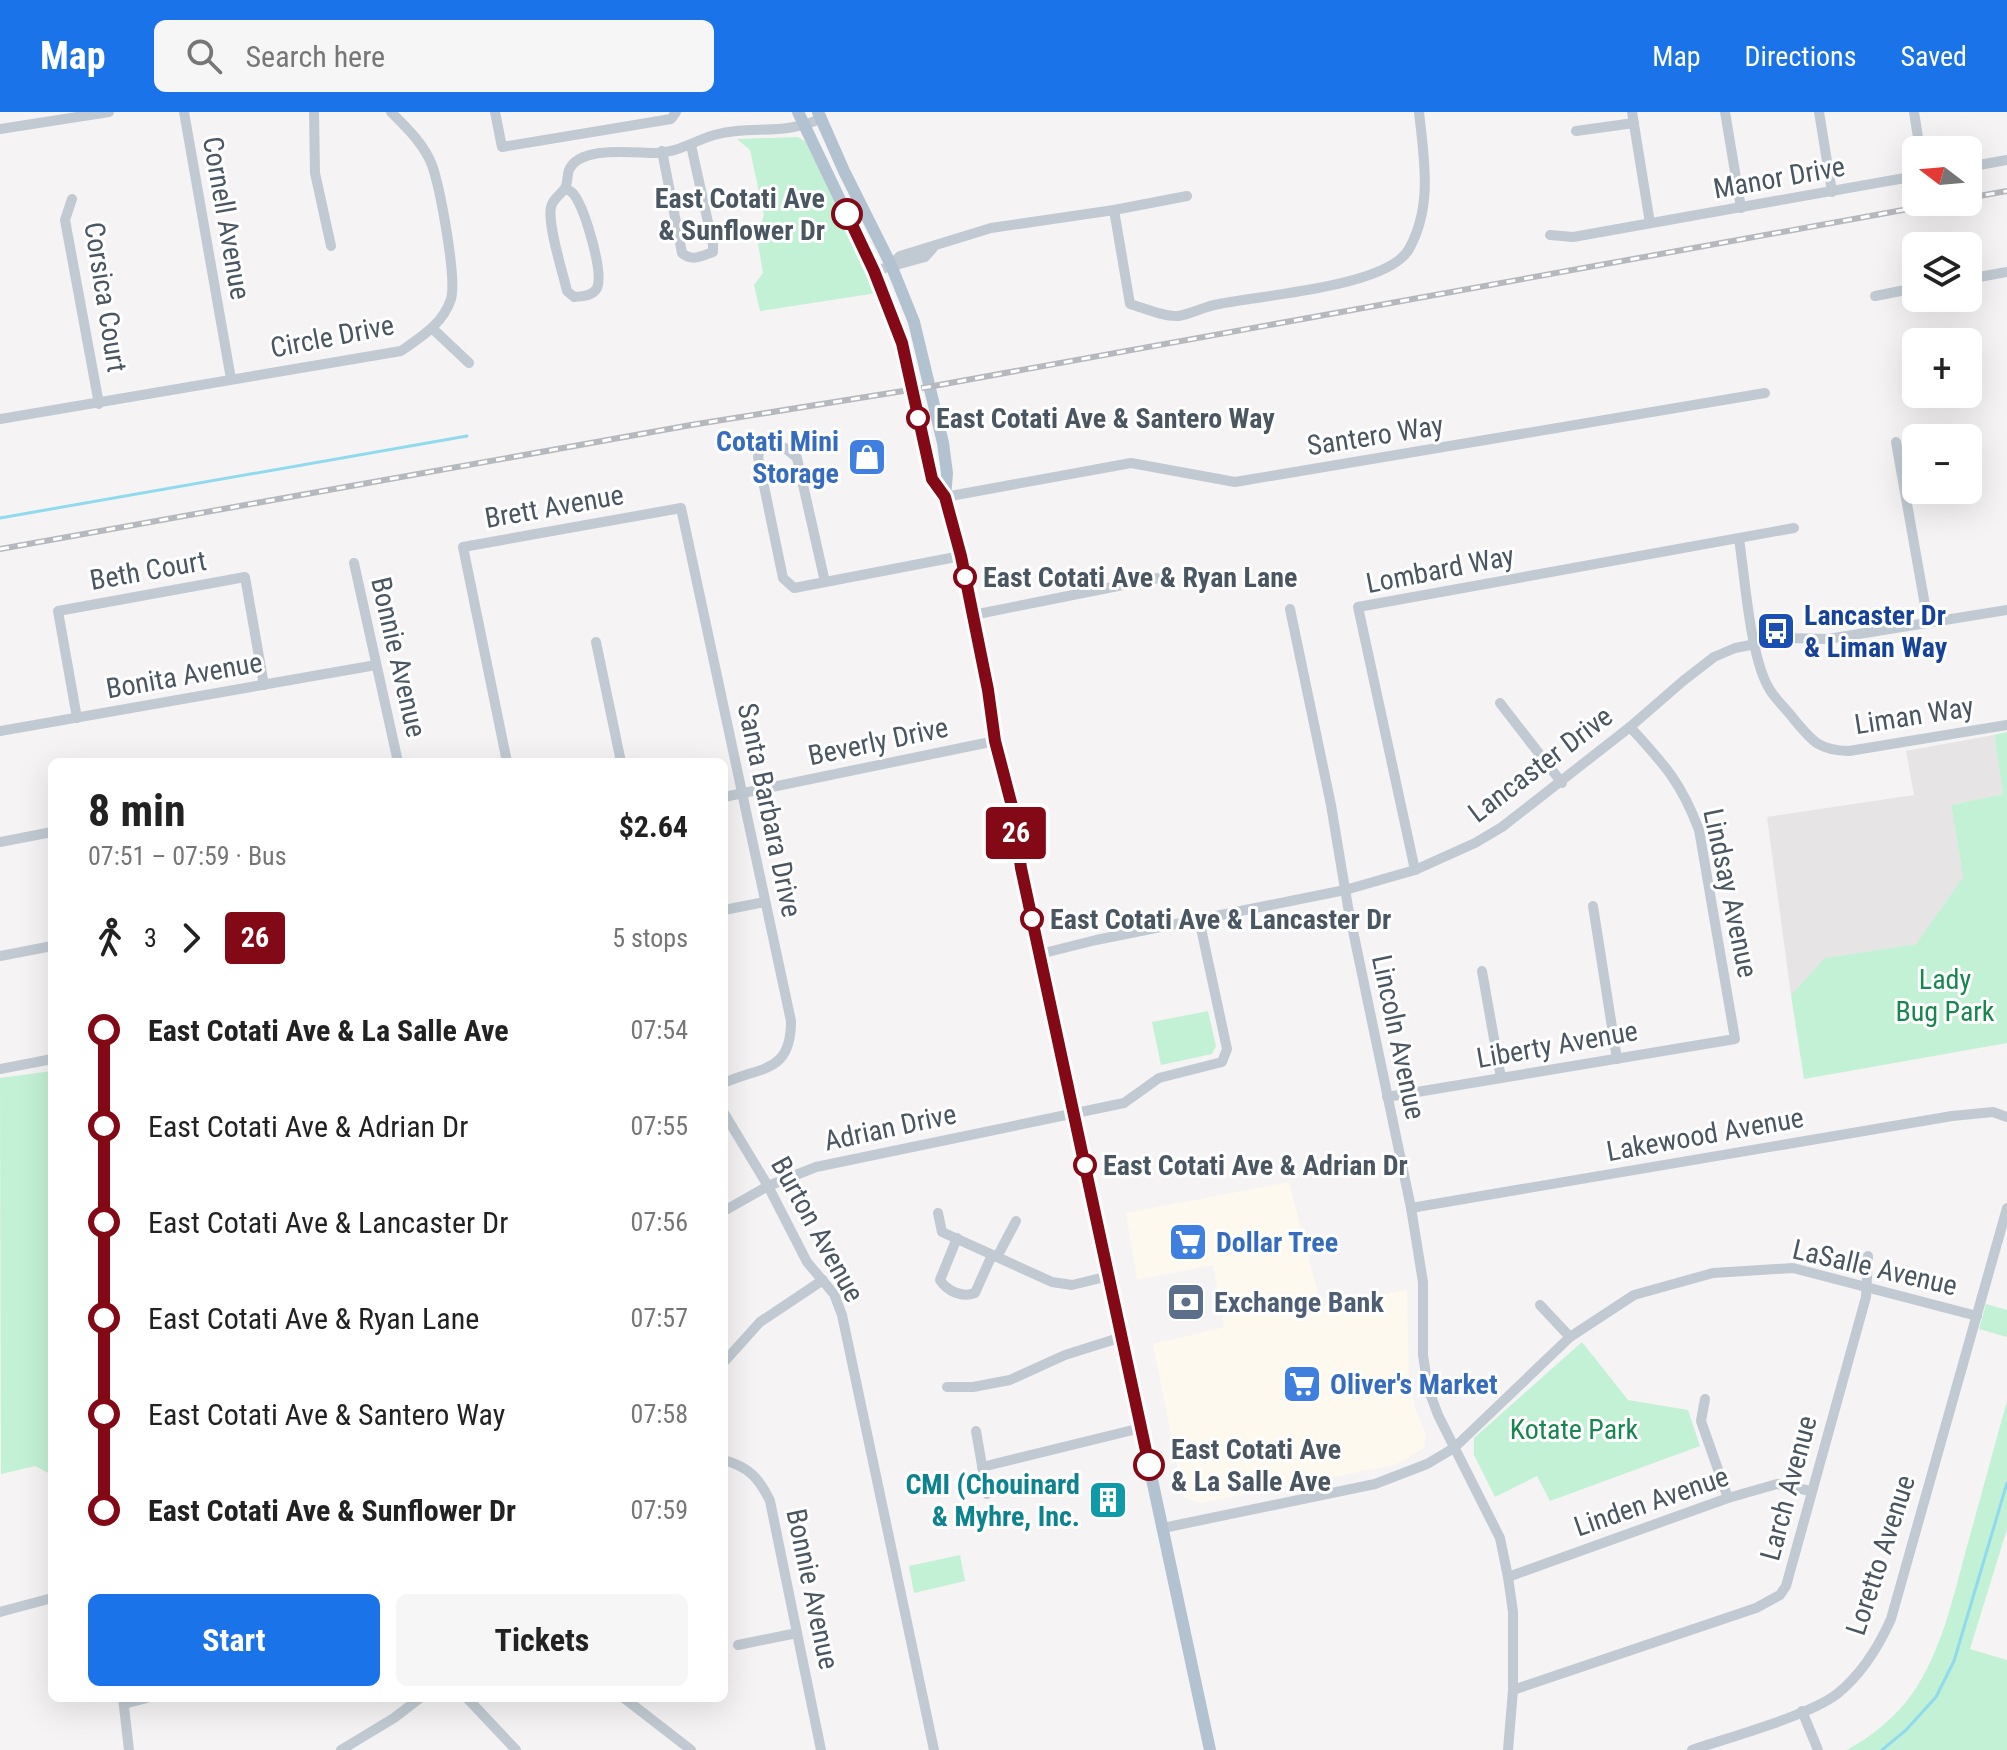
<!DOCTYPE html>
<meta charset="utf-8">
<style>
body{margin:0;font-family:"Roboto Condensed",sans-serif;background:#f6f6f6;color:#222;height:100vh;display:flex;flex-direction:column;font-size:30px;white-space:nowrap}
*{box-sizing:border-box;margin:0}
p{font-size:26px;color:#767676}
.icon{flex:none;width:44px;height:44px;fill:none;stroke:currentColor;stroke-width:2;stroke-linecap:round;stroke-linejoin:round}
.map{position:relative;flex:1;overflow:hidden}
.side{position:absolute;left:48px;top:646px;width:680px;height:944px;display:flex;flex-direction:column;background:#fff;border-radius:12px;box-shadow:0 8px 32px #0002}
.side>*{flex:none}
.badge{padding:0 16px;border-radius:6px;font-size:28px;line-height:52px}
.needle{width:52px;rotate:286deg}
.tools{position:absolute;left:1902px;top:24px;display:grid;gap:16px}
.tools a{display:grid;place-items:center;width:80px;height:80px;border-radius:12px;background:#fff;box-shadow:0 8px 32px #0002;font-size:40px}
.map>.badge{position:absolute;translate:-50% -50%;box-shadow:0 0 0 4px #fff}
.legs{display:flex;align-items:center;gap:12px;height:88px;padding:0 40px;font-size:26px}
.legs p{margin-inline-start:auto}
.headline{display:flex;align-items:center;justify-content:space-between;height:136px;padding:0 40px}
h1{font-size:44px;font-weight:700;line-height:60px}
.primary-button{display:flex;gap:16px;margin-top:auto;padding:16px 40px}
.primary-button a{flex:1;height:92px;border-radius:12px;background:#1a73e8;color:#fff;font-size:32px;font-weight:700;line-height:92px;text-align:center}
.primary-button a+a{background:#f6f6f6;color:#222}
ul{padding:0 40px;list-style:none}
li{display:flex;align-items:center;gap:28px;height:96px;font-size:30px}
li i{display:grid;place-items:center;width:12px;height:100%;margin:0 10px;background:currentColor}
li i::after{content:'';width:20px;height:20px;margin:-10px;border:6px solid;border-radius:50%;background:#fff}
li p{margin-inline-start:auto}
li:first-child i{background:linear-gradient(#0000 50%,currentColor 0)}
li:last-child i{background:linear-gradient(currentColor 50%,#0000 0)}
header{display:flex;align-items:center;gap:48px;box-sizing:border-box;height:112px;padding:0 40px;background:#1a73e8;color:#fff}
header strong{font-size:38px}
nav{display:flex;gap:44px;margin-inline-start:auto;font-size:28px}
.search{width:560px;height:72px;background:#f6f6f6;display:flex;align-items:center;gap:20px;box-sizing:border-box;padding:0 28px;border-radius:12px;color:#767676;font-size:30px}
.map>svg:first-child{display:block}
.commercial{fill:#fdf9ef}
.education{fill:#e6e4e5}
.green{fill:#c3f1d5}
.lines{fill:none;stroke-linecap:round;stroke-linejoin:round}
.stream{stroke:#90daee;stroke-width:3}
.minor{stroke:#c1cad2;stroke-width:10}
.major{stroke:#b3c2d1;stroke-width:12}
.rail-casing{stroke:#b5b8bd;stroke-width:6}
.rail{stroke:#fff;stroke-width:3;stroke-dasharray:9;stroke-linecap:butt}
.line-1-casing{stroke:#fff;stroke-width:18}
.line-1{stroke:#840916;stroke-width:12}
.stop-1-dot{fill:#fff;stroke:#840916;stroke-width:4}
.labels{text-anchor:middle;stroke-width:6;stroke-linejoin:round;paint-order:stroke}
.street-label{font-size:28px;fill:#4a5661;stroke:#fff}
.stop-label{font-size:28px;font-weight:bold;fill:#4a5661;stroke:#fff;text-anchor:start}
.shop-label{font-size:28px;font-weight:bold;fill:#366cbe;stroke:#fff;text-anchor:start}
.transit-label{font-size:28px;font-weight:bold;fill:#164399;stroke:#fff;text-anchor:start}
.park-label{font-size:28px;fill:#17864f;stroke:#fff}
.service-label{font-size:28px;font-weight:bold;fill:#4e5e75;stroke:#fff;text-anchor:start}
.culture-label{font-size:28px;font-weight:bold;fill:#0d838f;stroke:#fff;text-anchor:end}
</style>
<header>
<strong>Map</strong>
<div class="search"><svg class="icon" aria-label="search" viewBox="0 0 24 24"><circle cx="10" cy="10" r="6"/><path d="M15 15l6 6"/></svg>Search here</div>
<nav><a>Map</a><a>Directions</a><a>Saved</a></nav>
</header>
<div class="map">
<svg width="2007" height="1638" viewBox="0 0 2007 1638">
<rect width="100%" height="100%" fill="#f5f3f3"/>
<path class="commercial" d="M1289,1070l32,124 86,-16 2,89 7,32 10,24 -2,13 -29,17 -195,38 -16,-5 -31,-154 71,-17 -11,-62 -76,15 -11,-67z"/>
<path class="education" d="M1994,623l9,59 -52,11 12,72 -47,67 -90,14 -35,37 -24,-178 147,-22 -8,-44z"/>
<g class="green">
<path d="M798,25l8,5 71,151 -117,18 -6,-26 9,-12 -6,-36 7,-22 -14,-65 -13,-11z"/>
<path d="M2007,620v311l-203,36 -13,-84 34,-37 91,-14 47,-67 -12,-72 52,-11 -9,-59z"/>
<path d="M1208,899l8,35 -4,8 -51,11 -9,-43z"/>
<path d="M52,959v404l-17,-9 -34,8 -1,-396z"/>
<path d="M1986,1192l21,6v27l-28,-8z"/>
<path d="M1582,1230l46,58 60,10 12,36 -150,55 -13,-25 -42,21 -21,-42v-17z"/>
<path d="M2007,1289v128l-37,120 37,11v90h-160c25,-14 48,-32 65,-56 29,-41 41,-96 54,-144 14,-50 27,-99 41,-149z"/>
<path d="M960,1443l5,26 -51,12 -5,-27z"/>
</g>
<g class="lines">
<g class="stream">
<path d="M0,406l467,-82"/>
<path d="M1882,1638l24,-20 30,-33 18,-36 53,-178"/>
</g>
<g class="minor">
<path d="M184,0l47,267"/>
<path d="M314,0l1,61 16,73"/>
<path d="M495,0l7,35 169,-28 5,-7"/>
<path d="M1632,0l18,111"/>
<path d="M1725,0l16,96"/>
<path d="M1819,0l13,80"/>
<path d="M1914,0l6,38"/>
<path d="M0,17l109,-17"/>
<path d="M1576,19l58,-8"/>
<path d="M662,39l20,102c10,9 20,3 31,-1v-7l-22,-100"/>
<path d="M1968,55l39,-7"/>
<path d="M565,76c3,2 8,4 10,8 10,15 29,76 22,92 -4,8 -15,8 -23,9l-7,-6c-4,-18 -20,-67 -16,-84 2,-9 10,-12 14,-19 3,-5 2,-13 4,-18 11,-25 65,-17 86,-17 22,0 39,-12 59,-18 39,-11 67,2 108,-17"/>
<path d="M72,87l-7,21 34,184"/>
<path d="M1114,98l16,94c14,4 34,13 48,12 14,-2 27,-10 41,-12 42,-9 169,-17 190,-55 24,-43 15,-90 10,-137"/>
<path d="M1550,123l23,2 343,-61"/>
<path d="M891,153l9,-9 91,-28 123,-18 73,-14"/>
<path d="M874,159l51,-14 8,-9"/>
<path d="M1968,167l39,-7"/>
<path d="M1875,184l41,-8"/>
<path d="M433,217l36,34"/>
<path d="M0,307l401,-68c20,-14 42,-27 50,-52 6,-22 -11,-111 -19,-134 -8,-21 -26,-38 -41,-53"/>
<path d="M1896,330l32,180"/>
<path d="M945,385l186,-34 104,19 530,-89"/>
<path d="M1739,427c6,38 11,120 31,151 6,10 16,19 23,28 19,23 25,32 56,33l158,-26"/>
<path d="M354,451l44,199"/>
<path d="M825,470l-28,-124 -12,-10 -24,-3 -3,12 25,121 11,10 167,-32"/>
<path d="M1290,497l41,196 17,102 63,301 12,74v73l5,33 10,27 62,123 8,39 5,35v78l-5,60"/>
<path d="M973,503l185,-37"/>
<path d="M596,530l25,120"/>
<path d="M1500,591l62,80"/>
<path d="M77,606l-19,-107 187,-34 19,108"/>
<path d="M0,619l376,-66"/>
<path d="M507,650l-44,-215 218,-39 110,513c0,52 -29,45 -67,62"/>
<path d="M724,685l271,-56"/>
<path d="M0,730l52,-10"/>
<path d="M1415,758l-57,-263 436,-79"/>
<path d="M1593,794l24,153"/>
<path d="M724,798l41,-8"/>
<path d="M1040,842l56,-14 249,-50 70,-20 60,-27 27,-16 128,-100 53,-46 31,-24 21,-9 52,-10 41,1 179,-29"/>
<path d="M0,844l52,-10"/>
<path d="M1482,859l19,107"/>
<path d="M0,957l52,-10"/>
<path d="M1387,985l348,-58 -36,-209c-18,-48 -35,-66 -69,-103"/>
<path d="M724,1001l44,73 39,76 27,32 8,21 92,435"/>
<path d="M1411,1096l541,-92 41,-4 14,5"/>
<path d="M724,1099l44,-25 48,-19 308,-64 35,-25 63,-16 5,-13 -28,-130"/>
<path d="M938,1101l4,19 110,50 20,3 37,-9"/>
<path d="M957,1126l-17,42c7,11 22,18 35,13l17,-38"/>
<path d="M997,1145l19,-36"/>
<path d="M1540,1193l30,32"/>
<path d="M724,1250l36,-40 63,-42"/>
<path d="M947,1275h26l37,-7 55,-25 57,-18"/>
<path d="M1705,1287l-4,22 27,77"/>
<path d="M976,1319l11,63"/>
<path d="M724,1348c25,7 35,18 46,41l51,249"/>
<path d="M982,1355l159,-39"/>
<path d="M1163,1416l212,-44 52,-20 27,-16 116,-111 64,-42 79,-22 80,-5 184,48"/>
<path d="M1508,1465l220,-79 49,-14 34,7"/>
<path d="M0,1500l52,-14"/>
<path d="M738,1533l59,-12"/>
<path d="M1513,1578l243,-82 24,-13 6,-9 80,-289 2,-41"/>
<path d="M123,1586l6,52"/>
<path d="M467,1586l49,52"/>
<path d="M624,1586l67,52"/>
<path d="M124,1592l23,-6"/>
<path d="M1802,1599l16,39"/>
<path d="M341,1638l53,-32 26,-20"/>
<path d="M1692,1638c38,-13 116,-34 145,-56 25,-20 41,-46 54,-75l116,-411"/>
</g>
<g class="major">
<path d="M798,0l76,159 23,55 35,153 13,18"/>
<path d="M818,0l26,59 47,94 23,57 29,121 4,30 -2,24 23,92 20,101 7,51 18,69 8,58 189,882"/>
</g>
<g class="rail-casing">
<g id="rail">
<path d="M1968,86l39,-7"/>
<path d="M0,437l691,-124 237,-38 1019,-185"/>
</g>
</g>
<use href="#rail" class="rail"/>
</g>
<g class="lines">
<g class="line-1-casing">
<path id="line-1" d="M847,102l27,57 28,72 30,136 13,18 16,59 27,134 7,51 18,69 8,58 128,597"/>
</g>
<use href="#line-1" class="line-1"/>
</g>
<defs>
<g id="shop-square" transform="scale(2)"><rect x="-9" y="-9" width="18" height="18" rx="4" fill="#3f7fe0" stroke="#fff"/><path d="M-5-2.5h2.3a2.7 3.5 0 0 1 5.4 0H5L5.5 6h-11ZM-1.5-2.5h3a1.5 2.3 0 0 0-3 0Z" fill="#fff"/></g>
<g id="bus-square" transform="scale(2)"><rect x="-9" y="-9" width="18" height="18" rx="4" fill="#1a4fb4" stroke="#fff"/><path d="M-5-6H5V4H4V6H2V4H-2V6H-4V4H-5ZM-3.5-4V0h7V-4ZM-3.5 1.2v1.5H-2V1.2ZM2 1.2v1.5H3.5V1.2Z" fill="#fff"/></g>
<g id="supermarket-square" transform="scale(2)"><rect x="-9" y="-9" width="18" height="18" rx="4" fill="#3f7fe0" stroke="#fff"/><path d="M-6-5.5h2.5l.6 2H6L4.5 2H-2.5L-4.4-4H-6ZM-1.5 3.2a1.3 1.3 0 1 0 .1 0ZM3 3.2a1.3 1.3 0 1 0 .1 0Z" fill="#fff"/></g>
<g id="bank-square" transform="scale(2)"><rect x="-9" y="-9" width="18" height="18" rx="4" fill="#5c6f8a" stroke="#fff"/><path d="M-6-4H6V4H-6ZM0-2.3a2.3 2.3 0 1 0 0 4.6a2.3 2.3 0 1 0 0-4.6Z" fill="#fff"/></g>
<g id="building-square" transform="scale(2)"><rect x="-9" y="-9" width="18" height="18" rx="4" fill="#0f9aa8" stroke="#fff"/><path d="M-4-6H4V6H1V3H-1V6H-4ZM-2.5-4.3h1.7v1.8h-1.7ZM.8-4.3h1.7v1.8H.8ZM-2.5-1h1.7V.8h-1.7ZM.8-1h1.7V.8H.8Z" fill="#fff"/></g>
</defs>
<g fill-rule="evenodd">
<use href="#shop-square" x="867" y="345"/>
<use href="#bus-square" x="1776" y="519"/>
<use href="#supermarket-square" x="1188" y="1130"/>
<use href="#bank-square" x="1186" y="1190"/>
<use href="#supermarket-square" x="1302" y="1272"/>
<use href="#building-square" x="1108" y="1388"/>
</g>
<g class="stop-1-dot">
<circle cx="847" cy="102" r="14"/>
<circle cx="918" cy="306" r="10"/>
<circle cx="965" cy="465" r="10"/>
<circle cx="1032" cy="807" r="10"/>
<circle cx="1085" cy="1053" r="10"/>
<circle cx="1149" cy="1353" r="14"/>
</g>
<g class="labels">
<g class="street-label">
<text transform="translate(1779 65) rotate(-10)" y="10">Manor Drive</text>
<text transform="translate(227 106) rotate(80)" y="10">Cornell Avenue</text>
<text transform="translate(106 185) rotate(81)" y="10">Corsica Court</text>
<text transform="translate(332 224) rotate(-11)" y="10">Circle Drive</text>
<text transform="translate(1375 323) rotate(-9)" y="10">Santero Way</text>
<text transform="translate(554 394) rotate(-10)" y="10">Brett Avenue</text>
<text transform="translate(1440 457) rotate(-11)" y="10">Lombard Way</text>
<text transform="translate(148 458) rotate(-10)" y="10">Beth Court</text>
<text transform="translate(399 545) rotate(77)" y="10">Bonnie Avenue</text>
<text transform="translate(184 563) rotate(-10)" y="10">Bonita Avenue</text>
<text transform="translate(1914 603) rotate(-9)" y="10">Liman Way</text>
<text transform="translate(878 629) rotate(-12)" y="10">Beverly Drive</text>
<text transform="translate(1540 652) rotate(-37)" y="10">Lancaster Drive</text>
<text transform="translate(770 698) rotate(78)" y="10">Santa Barbara Drive</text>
<text transform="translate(1731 781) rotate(78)" y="10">Lindsay Avenue</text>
<text transform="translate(1399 925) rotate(78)" y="10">Lincoln Avenue</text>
<text transform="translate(1557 932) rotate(-10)" y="10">Liberty Avenue</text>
<text transform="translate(890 1015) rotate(-12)" y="10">Adrian Drive</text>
<text transform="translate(1705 1022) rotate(-10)" y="10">Lakewood Avenue</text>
<text transform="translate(818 1117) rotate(61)" y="10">Burton Avenue</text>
<text transform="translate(1875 1155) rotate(13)" y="10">LaSalle Avenue</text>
<text transform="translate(1788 1376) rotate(-75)" y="10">Larch Avenue</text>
<text transform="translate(1651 1389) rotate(-19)" y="10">Linden Avenue</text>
<text transform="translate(1880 1443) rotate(-72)" y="10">Loretto Avenue</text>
<text transform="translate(813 1477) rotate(78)" y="10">Bonnie Avenue</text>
</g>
<g class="stop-label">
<text x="825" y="96" text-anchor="end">East Cotati Ave<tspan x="825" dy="32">&amp; Sunflower Dr</tspan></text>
<text x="936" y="316">East Cotati Ave &amp; Santero Way</text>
<text x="983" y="475">East Cotati Ave &amp; Ryan Lane</text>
<text x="1050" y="817">East Cotati Ave &amp; Lancaster Dr</text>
<text x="1103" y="1063">East Cotati Ave &amp; Adrian Dr</text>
<text x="1171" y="1347">East Cotati Ave<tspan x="1171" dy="32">&amp; La Salle Ave</tspan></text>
</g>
<g class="shop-label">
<text x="839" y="339" text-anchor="end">Cotati Mini<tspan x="839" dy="32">Storage</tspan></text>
<text x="1216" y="1140">Dollar Tree</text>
<text x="1330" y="1282">Oliver's Market</text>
</g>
<g class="transit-label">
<text x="1804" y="513">Lancaster Dr<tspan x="1804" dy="32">&amp; Liman Way</tspan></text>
</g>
<g class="park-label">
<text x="1945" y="877">Lady<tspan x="1945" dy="32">Bug Park</tspan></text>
<text x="1574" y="1327">Kotate Park</text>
</g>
<g class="service-label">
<text x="1214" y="1200">Exchange Bank</text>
</g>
<g class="culture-label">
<text x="1080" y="1382">CMI (Chouinard<tspan x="1080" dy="32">&amp; Myhre, Inc.</tspan></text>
</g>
</g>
</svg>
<div class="tools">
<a><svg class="needle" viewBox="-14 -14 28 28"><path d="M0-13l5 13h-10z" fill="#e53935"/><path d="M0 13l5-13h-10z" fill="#767676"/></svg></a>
<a><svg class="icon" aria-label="layers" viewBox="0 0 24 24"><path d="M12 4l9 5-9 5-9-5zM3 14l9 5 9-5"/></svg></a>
<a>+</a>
<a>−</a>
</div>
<b class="badge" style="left:1016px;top:721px;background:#840916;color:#fff">26</b>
<section class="side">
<div class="headline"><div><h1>8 min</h1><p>07:51 – 07:59 · Bus</p></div><b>$2.64</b></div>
<div class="legs"><svg class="icon" aria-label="walk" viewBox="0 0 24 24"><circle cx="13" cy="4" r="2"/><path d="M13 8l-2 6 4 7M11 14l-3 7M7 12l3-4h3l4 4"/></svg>3<svg class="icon" aria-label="forward" viewBox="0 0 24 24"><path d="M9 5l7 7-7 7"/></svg><b class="badge" style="background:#840916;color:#fff">26</b><p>5 stops</p></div>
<ul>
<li><i style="color:#840916"></i><b>East Cotati Ave &amp; La Salle Ave</b><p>07:54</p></li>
<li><i style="color:#840916"></i><span>East Cotati Ave &amp; Adrian Dr</span><p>07:55</p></li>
<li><i style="color:#840916"></i><span>East Cotati Ave &amp; Lancaster Dr</span><p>07:56</p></li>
<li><i style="color:#840916"></i><span>East Cotati Ave &amp; Ryan Lane</span><p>07:57</p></li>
<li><i style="color:#840916"></i><span>East Cotati Ave &amp; Santero Way</span><p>07:58</p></li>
<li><i style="color:#840916"></i><b>East Cotati Ave &amp; Sunflower Dr</b><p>07:59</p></li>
</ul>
<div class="primary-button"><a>Start</a><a>Tickets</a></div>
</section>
</div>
